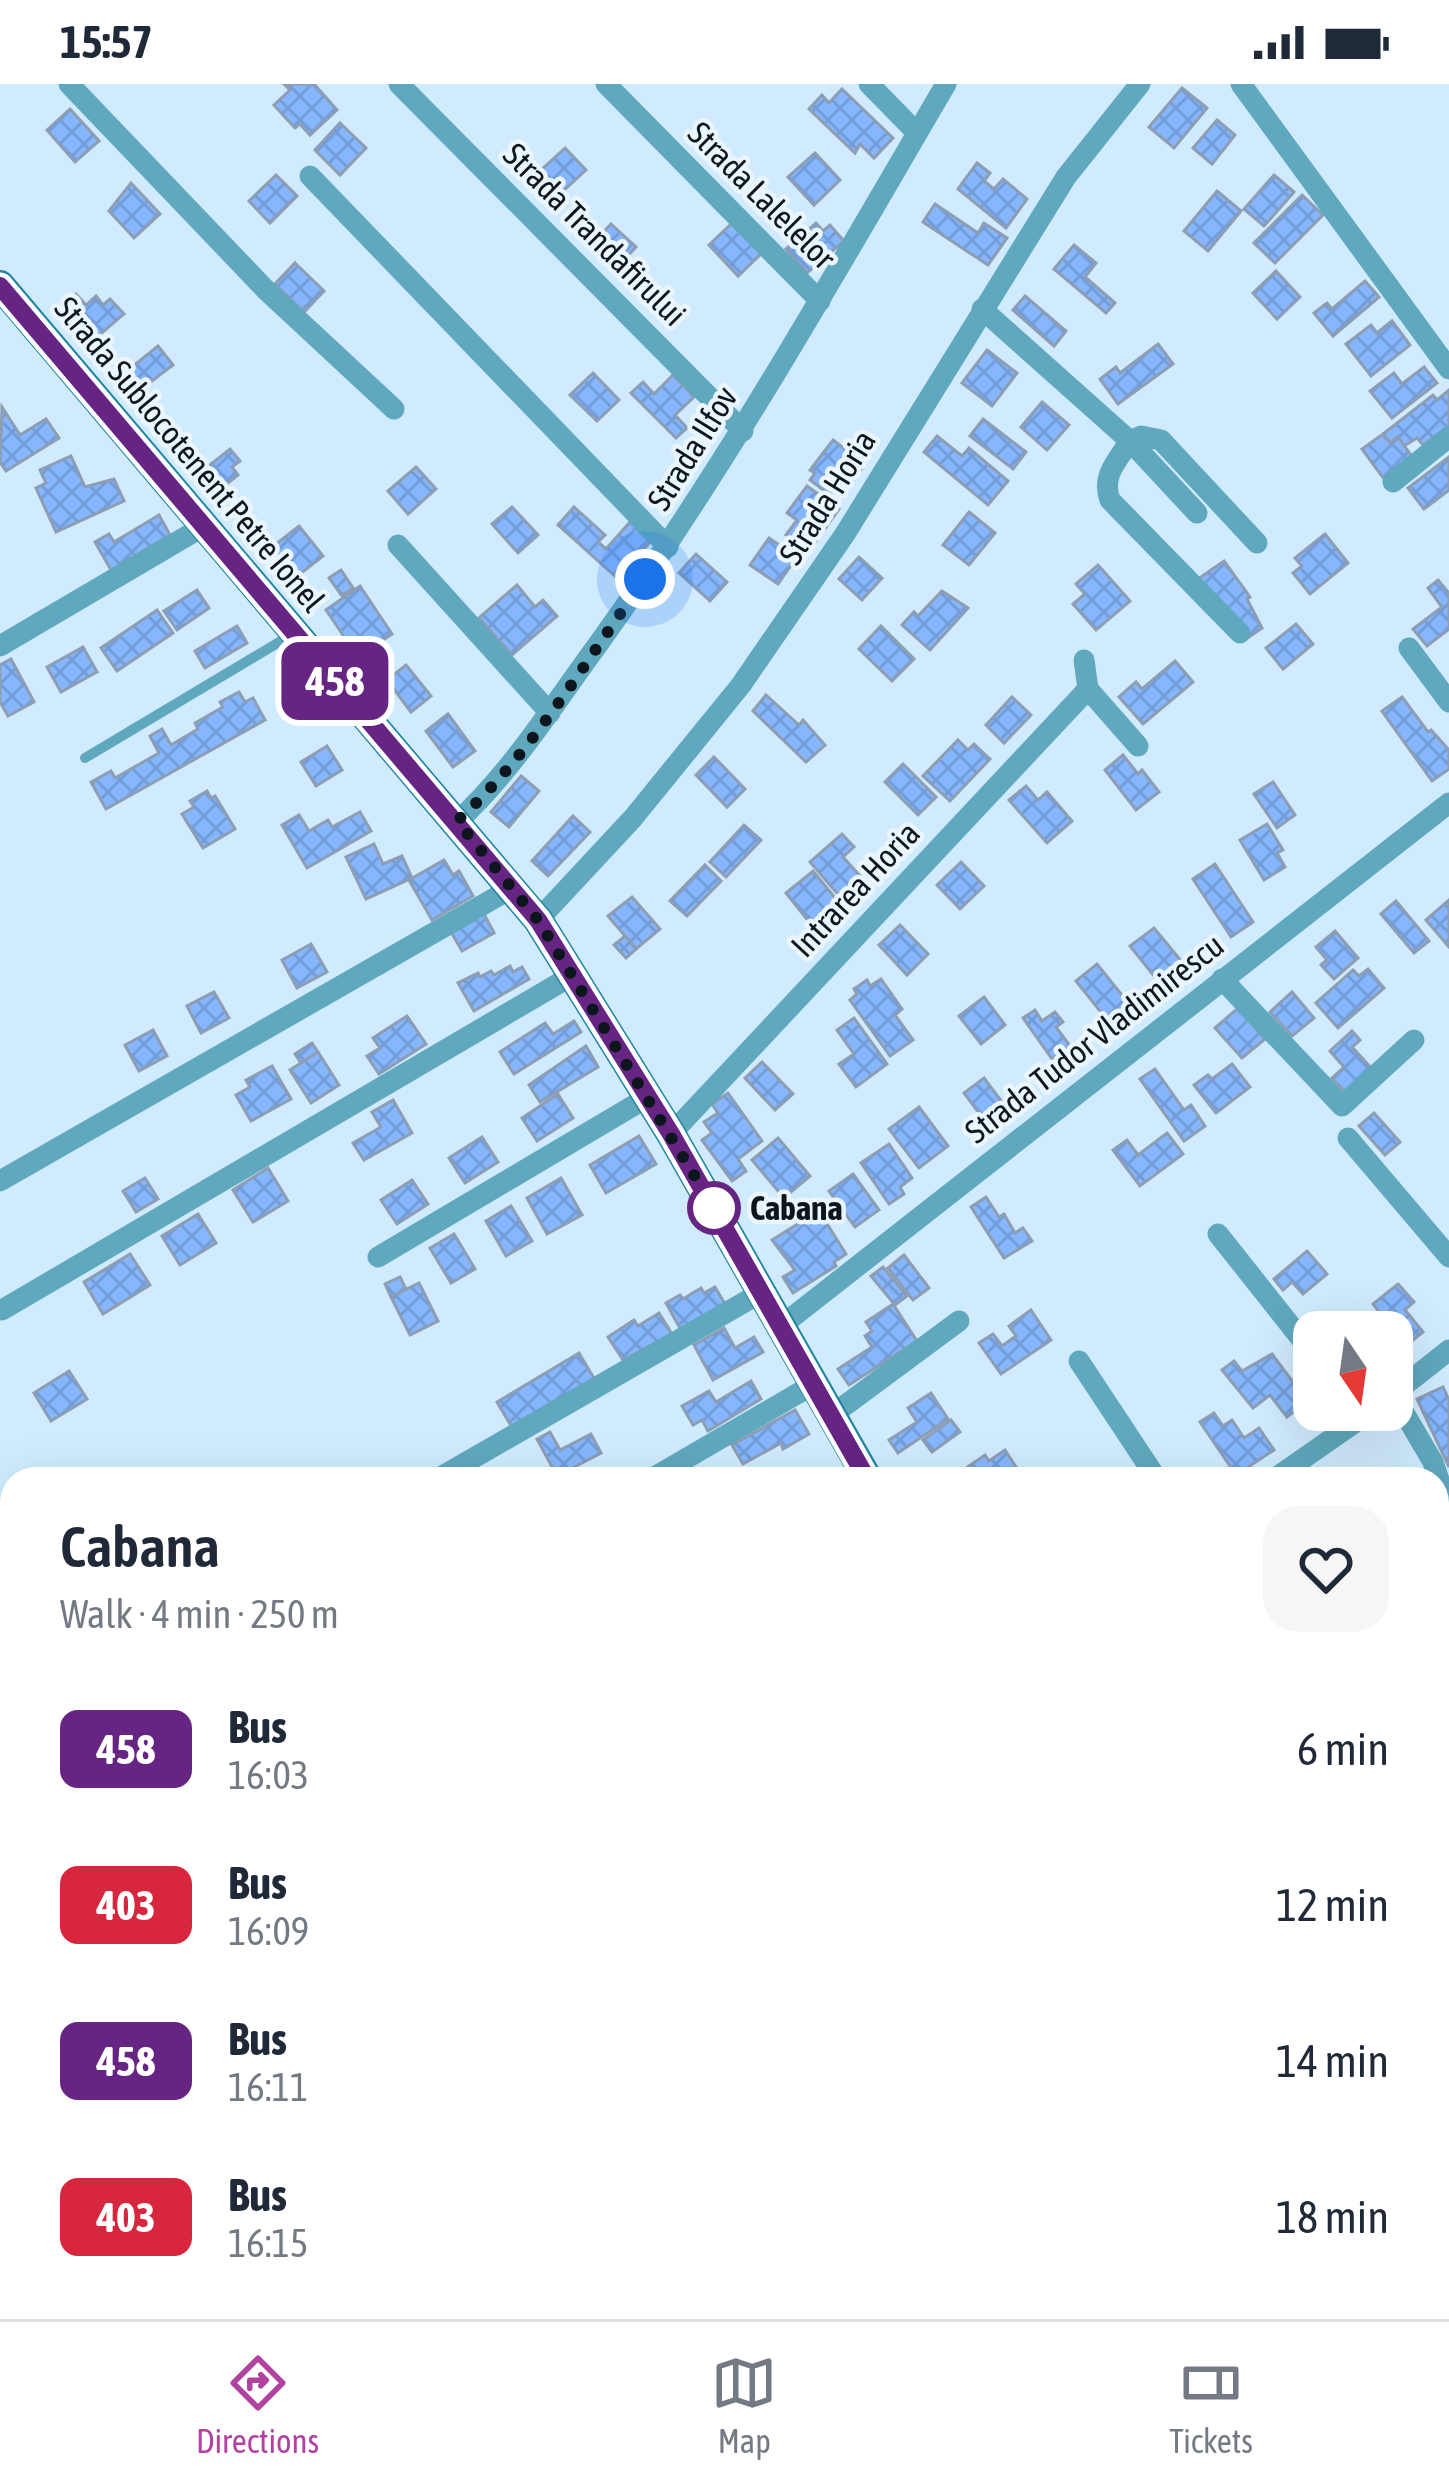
<!DOCTYPE html>
<meta charset="utf-8">
<style>
body{margin:0;font-family:"Asap Condensed",sans-serif;background:#f6f6f7;color:#1f2937;height:100vh;display:flex;flex-direction:column;font-size:45px;white-space:nowrap}
*{box-sizing:border-box;margin:0}
p{font-size:39px;color:#747a83}
.icon{flex:none;width:66px;height:66px;fill:none;stroke:currentColor;stroke-width:2;stroke-linecap:round;stroke-linejoin:round}
.map{position:relative;flex:1;overflow:hidden}
.drawer{position:absolute;left:0px;top:1383px;width:1449px;height:852px;display:flex;flex-direction:column;background:#fff;border-radius:36px 36px 0 0;box-shadow:0 12px 48px #0002}
.drawer>*{flex:none}
.badge{padding:0 24px;border-radius:18px;font-size:42px;line-height:78px}
.needle{width:78px;rotate:167deg}
.buttons{position:absolute;left:1293px;top:1227px;display:grid;gap:24px}
.buttons a{display:grid;place-items:center;width:120px;height:120px;border-radius:24px;background:#fff;box-shadow:0 12px 48px #0002;font-size:60px}
.you{position:absolute;width:60px;height:60px;margin:-30px;border:9px solid #fff;border-radius:50%;background:#1a73e8;box-shadow:0 0 0 18px #1a73e833}
.map>.badge{position:absolute;translate:-50% -50%;box-shadow:0 0 0 6px #fff}
.round{display:grid;place-items:center;flex:none;width:126px;height:126px;border-radius:36px;background:#f6f6f7}
.summary{display:flex;align-items:center;justify-content:space-between;height:204px;padding:0 60px}
h1{font-size:57px;font-weight:600;line-height:90px}
ul{padding:0;list-style:none}
li{display:flex;align-items:center;gap:36px;height:156px;padding:0 60px}
li div{flex:1}
li b{display:block;font-size:45px}
li em{font-style:normal}
li .badge{min-width:132px;font-weight:700;text-align:center}
.status{display:flex;justify-content:space-between;align-items:center;height:84px;padding:0 60px;background:#fff;direction:ltr}
.status svg{height:33px;fill:currentColor}
.dock{display:flex;justify-content:space-around;align-items:center;height:168px;border-top:3px solid #e0e1e3;background:#fff;font-size:33px;color:#747a83}
.dock a{display:grid;justify-items:center;gap:6px}
.dock .on{color:#b2429f}
.map>svg:first-child{display:block}
.cemetery{fill:url(#cemetery-stones)}
.building{fill:url(#building-cross-hatch);stroke:#8d9db4;stroke-width:3}
.lines{fill:none;stroke-linecap:round;stroke-linejoin:round}
.service{stroke:#60a8bd;stroke-width:10}
.minor{stroke:#60a8bd;stroke-width:21}
.secondary{stroke:#20869f;stroke-width:30}
.line-casing{stroke:#fff;stroke-width:27}
.line{stroke:#662483;stroke-width:18}
.walk{stroke:#0c161c;stroke-width:12;stroke-dasharray:0 21.6}
.stop-dot{fill:#fff;stroke:#662483;stroke-width:6}
.labels{text-anchor:middle;stroke-width:9;stroke-linejoin:round;paint-order:stroke}
.street-label{font-size:33px;fill:#0c161c;stroke:#ebf5fd}
.stop-label{font-size:33px;font-weight:bold;fill:#0c161c;stroke:#ebf5fd;text-anchor:start}
</style>
<div class="status"><b>15:57</b><svg viewBox="0 0 49 12"><path d="M0 12V9h3v3zM5 12V6h3v6zM10 12V3h3v9zM15 12V0h3v12zM26 1h20v11H26zM47 4h2v5h-2z"/></svg></div>
<div class="map">
<svg width="1449" height="2235" viewBox="0 0 1449 2235">
<defs>
<pattern id="cemetery-stones" width="16" height="16" patternUnits="userSpaceOnUse" patternTransform="scale(3)"><rect width="16" height="16" fill="#c6ceff"/><path d="M2 7V4a2 2 0 0 1 4 0v3zM10 15v-3a2 2 0 0 1 4 0v3z" fill="#a9b0da"/></pattern>
<pattern id="building-cross-hatch" width="8" height="8" patternUnits="userSpaceOnUse" patternTransform="scale(3)"><rect width="8" height="8" fill="#86b7fe"/><path d="M0 0l8 8M0 8l8-8" fill="none" stroke="#729dd9"/></pattern>
</defs>
<rect width="100%" height="100%" fill="#d0ebfe"/>
<path class="cemetery" d="M408,2223h777l-1,12h-806z"/>
<g class="building">
<path d="M284,0h30l23,26 -27,25 -10,-11 -5,4 -21,-23 16,-15z"/>
<path d="M1182,4l25,20 -33,40 -25,-21z"/>
<path d="M842,5l51,49 -19,20 -14,-14 -5,9 -46,-44 13,-14 7,8z"/>
<path d="M70,25l29,32 -24,21 -28,-32z"/>
<path d="M1217,36l18,15 -23,29 -19,-16z"/>
<path d="M340,39l26,25 -26,27 -25,-25z"/>
<path d="M565,64l21,22 -36,33 -24,-25 12,-11 3,3z"/>
<path d="M815,69l25,27 -26,25 -26,-28z"/>
<path d="M977,79l13,10 -6,8 10,8 9,-10 24,20 -21,29 -48,-39z"/>
<path d="M276,91l21,21 -27,27 -21,-22z"/>
<path d="M1274,91l20,17 -30,34 -20,-17z"/>
<path d="M131,99l29,31 -26,24 -25,-27z"/>
<path d="M1217,107l24,20 -33,40 -24,-20z"/>
<path d="M1302,111l21,20 -48,48 -21,-20z"/>
<path d="M935,120l43,29 6,-10 23,15 -19,27 -65,-43z"/>
<path d="M732,139l30,30 -24,23 -29,-31z"/>
<path d="M816,139l7,8 7,-6 14,16 -37,32 -21,-24z"/>
<path d="M611,140l25,23 -19,20 -25,-23z"/>
<path d="M1074,161l22,18 -11,14 30,26 -9,10 -52,-44z"/>
<path d="M295,179l29,28 -20,21 -29,-28z"/>
<path d="M1276,187l24,26 -23,22 -24,-26z"/>
<path d="M1365,197l14,16 -46,39 -19,-23 13,-10 5,6z"/>
<path d="M76,210l10,11 10,-9 7,9 7,-6 14,15 -34,29 -30,-35z"/>
<path d="M1025,212l41,35 -12,15 -41,-36z"/>
<path d="M1392,237l18,24 -39,31 -25,-32 25,-19 6,8z"/>
<path d="M1158,260l15,20 -55,40 -18,-25 16,-12 4,6z"/>
<path d="M158,262l15,19 -42,32 -14,-18z"/>
<path d="M987,266l30,23 -25,33 -30,-23z"/>
<path d="M1424,283l13,16 -45,35 -22,-27 24,-18 8,11z"/>
<path d="M593,289l26,27 -22,21 -27,-26z"/>
<path d="M673,291l21,22 -19,18 12,13 -11,10 -45,-45 12,-11 11,12z"/>
<path d="M1449,306v36l-26,19 -6,-7 -13,8 -6,-9 -8,6 -7,-9 50,-39 4,5z"/>
<path d="M1042,318l27,23 -22,25 -26,-23z"/>
<path d="M2,323l18,28 26,-16 13,19 -53,33 -6,-9z"/>
<path d="M983,335l43,33 -13,17 -43,-33z"/>
<path d="M1383,350l7,9 8,-6 15,21 -29,21 -22,-30z"/>
<path d="M937,352l25,20 7,-8 39,33 -20,24 -64,-53z"/>
<path d="M833,356l32,24 -22,30 -8,-6 -5,7 -20,-15 5,-7 -5,-3z"/>
<path d="M230,365l10,12 -8,6 6,8 -26,21 -16,-20z"/>
<path d="M71,372l14,31 29,-8 10,22 -68,31 -20,-44 10,-5 -6,-13z"/>
<path d="M1449,373v33l-25,19 -16,-21z"/>
<path d="M416,383l20,22 -28,25 -20,-23z"/>
<path d="M807,402l32,23 -30,42 -23,-16 11,-15 -10,-7z"/>
<path d="M512,423l26,28 -20,18 -26,-29z"/>
<path d="M574,423l31,28 -7,7 8,7 25,-28 21,19 -35,38 -59,-53z"/>
<path d="M969,428l26,21 -26,32 -26,-20z"/>
<path d="M159,431l11,20 -59,35 -16,-28 14,-8 5,8z"/>
<path d="M299,442l24,30 -28,22 -24,-30z"/>
<path d="M1325,450l23,29 -38,31 -17,-21 9,-7 -7,-8z"/>
<path d="M769,454l28,19 -19,27 -28,-19z"/>
<path d="M696,470l31,28 -17,19 -31,-28z"/>
<path d="M859,473l23,21 -20,22 -23,-21z"/>
<path d="M1224,477l26,36 -3,2 15,29 -16,11 -48,-60z"/>
<path d="M1098,481l32,36 -34,29 -23,-26 12,-10 -9,-10z"/>
<path d="M341,486l12,18 -11,8 -13,-18z"/>
<path d="M1438,496l11,13v36l-22,17 -14,-17 29,-22 -14,-19z"/>
<path d="M517,501l18,22 8,-7 14,16 -45,39 -33,-37z"/>
<path d="M360,502l32,48 -24,16 -7,-10 -10,7 -25,-37z"/>
<path d="M197,506l12,18 -32,22 -13,-19z"/>
<path d="M942,507l26,17 -38,42 -28,-25 12,-13 4,4z"/>
<path d="M157,526l16,23 -56,38 -16,-23z"/>
<path d="M1296,540l17,20 -30,25 -17,-21z"/>
<path d="M237,542l10,17 -42,25 -10,-17z"/>
<path d="M881,542l33,33 -22,22 -33,-32z"/>
<path d="M83,563l14,25 -36,20 -14,-25z"/>
<path d="M11,575l23,43 -26,14 -8,-14v-37z"/>
<path d="M1175,577l18,21 -50,42 -24,-27 17,-15 6,7z"/>
<path d="M406,581l25,31 -20,16 -24,-32z"/>
<path d="M239,608l6,10 8,-4 12,22 -159,89 -15,-27 20,-11 4,7 44,-25 -9,-17 12,-7 9,16 27,-16 -3,-6 28,-16 -3,-5z"/>
<path d="M766,611l33,30 4,-5 22,25 -19,17 -53,-51z"/>
<path d="M1012,613l19,18 -27,28 -18,-18z"/>
<path d="M1402,613l26,35 3,-2 18,20v19l-17,12 -50,-70z"/>
<path d="M448,630l27,37 -22,16 -27,-36z"/>
<path d="M958,656l10,10 6,-6 16,15 -40,42 -27,-25z"/>
<path d="M327,662l15,24 -26,16 -15,-24z"/>
<path d="M1123,671l15,19 4,-4 17,22 -23,18 -31,-40z"/>
<path d="M714,673l31,32 -18,18 -31,-32z"/>
<path d="M903,680l33,33 -18,18 -33,-33z"/>
<path d="M521,692l18,15 -30,36 -18,-15z"/>
<path d="M1273,698l22,33 -18,13 -23,-34z"/>
<path d="M1026,702l12,14 9,-8 25,29 -25,22 -38,-43z"/>
<path d="M207,707l4,7 4,-2 20,33 -32,19 -21,-34 12,-7 -4,-6z"/>
<path d="M360,728l11,19 -64,37 -25,-43 17,-10 10,16 19,-11 4,7z"/>
<path d="M573,732l17,16 -42,44 -16,-15z"/>
<path d="M1267,740l16,26 -6,3 8,14 -21,13 -24,-40z"/>
<path d="M744,741l17,15 -35,37 -16,-15z"/>
<path d="M842,750l12,13 -11,10 20,22 -22,19 -31,-36z"/>
<path d="M374,760l9,20 19,-8 10,22 -46,21 -20,-42z"/>
<path d="M444,776l9,15 6,-4 14,25 -41,24 -23,-40z"/>
<path d="M961,778l23,24 -24,23 -23,-24z"/>
<path d="M1215,780l38,58 -22,15 -38,-58z"/>
<path d="M705,781l16,16 -34,35 -17,-15z"/>
<path d="M813,787l28,34 -27,23 -28,-35z"/>
<path d="M632,813l28,32 -24,20 -28,-33z"/>
<path d="M1449,816v47l-23,-27z"/>
<path d="M1396,817l33,40 -15,12 -33,-39z"/>
<path d="M483,828l11,21 -32,18 -12,-21z"/>
<path d="M900,841l28,29 -21,21 -28,-30z"/>
<path d="M1154,844l28,34 -24,19 -28,-35z"/>
<path d="M1335,847l23,27 -24,21 -13,-14 6,-5 -11,-13z"/>
<path d="M625,852l11,13 -10,9 -12,-13z"/>
<path d="M311,860l16,28 -30,16 -15,-28z"/>
<path d="M1097,880l32,40 -21,17 -32,-40z"/>
<path d="M510,882l3,6 9,-5 7,12 -55,32 -16,-28 20,-10 2,4 11,-6 3,4z"/>
<path d="M1368,885l16,19 -46,40 -22,-25 37,-33 6,6z"/>
<path d="M881,895l21,30 -7,6 18,25 -23,16 -40,-56 7,-6 -3,-5 13,-9 3,6z"/>
<path d="M214,908l15,26 -28,15 -14,-27z"/>
<path d="M1292,908l22,26 -22,18 -22,-24z"/>
<path d="M984,913l21,28 -24,19 -22,-28z"/>
<path d="M1238,924l27,31 -23,19 -27,-30z"/>
<path d="M1035,926l7,11 13,-9 8,10 -7,5 14,19 -18,13 -29,-41z"/>
<path d="M407,932l19,28 -47,30 -12,-18 13,-8 -7,-10z"/>
<path d="M854,934l33,46 -31,23 -17,-23 15,-10 -17,-24z"/>
<path d="M574,937l7,11 -67,42 -14,-22 45,-29 8,11z"/>
<path d="M153,946l14,26 -28,15 -14,-26z"/>
<path d="M1352,947l8,9 -8,7 21,23 -26,24 -15,-16 12,-11 -14,-16z"/>
<path d="M312,959l6,9 -17,11 -6,-9z"/>
<path d="M586,962l12,21 -58,35 -11,-17z"/>
<path d="M318,968l21,33 -28,18 -21,-33z"/>
<path d="M762,978l31,32 -18,16 -30,-32z"/>
<path d="M1232,980l18,23 -34,26 -22,-28 14,-10 4,4z"/>
<path d="M272,982l19,33 -40,22 -15,-26 14,-8 -4,-7z"/>
<path d="M1155,985l29,41 7,-5 14,21 -21,15 -44,-62z"/>
<path d="M984,994l21,28 -20,15 -21,-28z"/>
<path d="M728,1009l34,48 -24,18 8,12 -14,10 -30,-41 10,-7 -8,-11 14,-9 -6,-9z"/>
<path d="M558,1010l15,24 -36,23 -15,-23z"/>
<path d="M393,1016l19,33 -48,27 -11,-17 28,-16 -9,-15z"/>
<path d="M919,1023l29,39 -29,22 -30,-39z"/>
<path d="M1374,1029l26,29 -15,13 -26,-29z"/>
<path d="M1167,1049l16,21 -43,32 -27,-36 14,-10 11,15z"/>
<path d="M639,1052l17,28 -50,29 -16,-28z"/>
<path d="M482,1053l16,25 -33,21 -16,-25z"/>
<path d="M778,1054l32,38 -26,22 -32,-38z"/>
<path d="M889,1060l23,34 -12,9 4,7 -15,10 -28,-41z"/>
<path d="M268,1084l20,33 -35,21 -20,-32z"/>
<path d="M853,1090l26,36 -24,17 -26,-36z"/>
<path d="M145,1094l13,21 -22,13 -13,-21z"/>
<path d="M561,1094l21,37 -35,19 -20,-36z"/>
<path d="M412,1096l16,24 -31,20 -16,-24z"/>
<path d="M986,1113l13,20 5,-3 11,19 8,-5 9,13 -28,17 -33,-51z"/>
<path d="M511,1122l21,35 -26,15 -20,-35z"/>
<path d="M819,1127l27,43 -12,8 2,4 -43,27 -10,-16 12,-7 -23,-30z"/>
<path d="M198,1130l18,29 -36,22 -18,-29z"/>
<path d="M454,1150l21,35 -24,14 -21,-35z"/>
<path d="M1307,1167l20,23 -24,20 -11,-12 -9,8 -9,-11z"/>
<path d="M130,1170l20,31 -47,29 -19,-32z"/>
<path d="M904,1171l25,33 -16,12 -25,-32z"/>
<path d="M883,1183l24,29 -12,9 -24,-29z"/>
<path d="M400,1193l6,12 -15,8 -6,-13z"/>
<path d="M419,1199l19,38 -28,14 -19,-38z"/>
<path d="M1398,1200l16,18 -9,8 18,22 -24,19 -7,-8v-11h-9l-11,-13 8,-6 -7,-9z"/>
<path d="M715,1203l10,17 -44,26 -15,-27 14,-8 3,4 18,-11 3,5z"/>
<path d="M893,1220l24,37 -68,44 -11,-16 34,-22 -7,-11 7,-5 -6,-9z"/>
<path d="M1031,1226l20,30 -50,34 -22,-31 14,-9 9,12 14,-10 -7,-10z"/>
<path d="M659,1229l13,21 -49,26 -15,-23 26,-17 4,6z"/>
<path d="M724,1244l11,20 19,-11 9,15 -50,28 -19,-35z"/>
<path d="M579,1269l16,27 -82,49 -16,-27z"/>
<path d="M1272,1270l20,27 20,-15 2,2v27l-27,22 -17,-22 -17,13 -31,-38 12,-9 8,10z"/>
<path d="M69,1287l18,28 -36,22 -17,-28z"/>
<path d="M751,1297l10,18 -53,32 -6,-11 -9,5 -11,-19 27,-15 7,11z"/>
<path d="M1443,1303l6,13v67l-32,-68z"/>
<path d="M931,1309l17,26 -50,34 -9,-13 28,-18 -9,-14z"/>
<path d="M795,1326l14,24 -26,15 -2,-6 -38,21 -11,-19z"/>
<path d="M1214,1329l9,13 9,-6 12,18 15,-10 15,22 -38,25 -36,-53z"/>
<path d="M951,1336l9,12 -28,20 -9,-12z"/>
<path d="M550,1348l10,18 31,-16 10,19 -44,23 -20,-37z"/>
<path d="M1005,1366l15,23 -9,6h-61l35,-24 4,6z"/>
</g>
<g class="lines">
<g class="service">
<path d="M85,674l206,-123"/>
<path d="M926,2235l21,-12"/>
</g>
<g class="minor">
<path d="M69,0l197,206 128,119"/>
<path d="M399,0l344,347"/>
<path d="M606,0l214,217"/>
<path d="M869,0l48,49"/>
<path d="M1241,0l208,285"/>
<path d="M310,92l358,371"/>
<path d="M982,225l148,132c-13,20 -29,35 -20,59l130,133"/>
<path d="M1393,398l56,-45"/>
<path d="M1197,429l-67,-72 11,-5 20,4 96,103"/>
<path d="M398,461l152,168"/>
<path d="M0,562l204,-120"/>
<path d="M1409,564l40,54"/>
<path d="M1084,576l4,29 50,57"/>
<path d="M457,738c56,-52 97,-118 142,-179 130,-181 235,-368 347,-559"/>
<path d="M538,836l95,-102 108,-133 104,-151 221,-357 74,-93"/>
<path d="M1222,895l120,127 72,-66"/>
<path d="M671,1050l417,-445"/>
<path d="M1348,1054l101,119"/>
<path d="M0,1097l512,-293"/>
<path d="M1218,1150l96,121"/>
<path d="M378,1173l270,-160"/>
<path d="M2,1226l571,-335"/>
<path d="M781,1242l668,-523"/>
<path d="M1079,1277l78,118"/>
<path d="M1393,1310l40,68 16,48"/>
<path d="M1392,1311l57,-45"/>
<path d="M832,1331l127,-94"/>
<path d="M437,1395l325,-187"/>
<path d="M651,1395l163,-95"/>
<path d="M1274,1395l99,-69"/>
<path d="M0,1496l12,19"/>
<path d="M1437,1735l12,-11"/>
<path d="M1194,2235l1,-12"/>
</g>
<g class="secondary">
<path d="M0,201l538,635 133,214 197,345"/>
<path d="M1437,1871l12,2"/>
<path d="M351,2235l30,-12"/>
</g>
</g>
<g class="lines">
<g class="line-casing">
<path id="line" d="M0,202l538,634 133,214 196,345"/>
</g>
<use href="#line" class="line"/>
<path class="walk" d="M645,495c-60,82 -113,175 -188,242l81,99 178,291 -2,-3"/>
</g>
<circle class="stop-dot" cx="714" cy="1124" r="24"/>
<g class="labels">
<g class="street-label">
<text transform="translate(762 111) rotate(45)" y="12">Strada Lalelelor</text>
<text transform="translate(595 150) rotate(45)" y="12">Strada Trandafirului</text>
<text transform="translate(692 364) rotate(-58)" y="12">Strada Ilfov</text>
<text transform="translate(190 370) rotate(50)" y="12">Strada Sublocotenent Petre Ionel</text>
<text transform="translate(827 413) rotate(-58)" y="12">Strada Horia</text>
<text transform="translate(855 805) rotate(-47)" y="12">Intrarea Horia</text>
<text transform="translate(1094 954) rotate(-38)" y="12">Strada Tudor Vladimirescu</text>
</g>
<g class="stop-label">
<text x="750" y="1136">Cabana</text>
</g>
</g>
</svg>
<div class="buttons">
<a><svg class="needle" viewBox="-14 -14 28 28"><path d="M0-13l5 13h-10z" fill="#e53935"/><path d="M0 13l5-13h-10z" fill="#747a83"/></svg></a>
</div>
<div class="you" style="left:645px;top:495px"></div>
<b class="badge" style="left:335px;top:597px;background:#662483;color:#fff">458</b>
<section class="drawer">
<div class="summary"><div><h1>Cabana</h1><p>Walk · 4 min · 250 m</p></div><a class="round"><svg class="icon" aria-label="heart" viewBox="0 0 24 24"><path d="M12 20l-8-8c-3-5 5-10 8-4 3-6 11-1 8 4z"/></svg></a></div>
<ul>
<li><span class="badge" style="background:#662483;color:#fff">458</span><div><b>Bus</b><p>16:03</p></div><em>6 min</em></li>
<li><span class="badge" style="background:#d7263d;color:#fff">403</span><div><b>Bus</b><p>16:09</p></div><em>12 min</em></li>
<li><span class="badge" style="background:#662483;color:#fff">458</span><div><b>Bus</b><p>16:11</p></div><em>14 min</em></li>
<li><span class="badge" style="background:#d7263d;color:#fff">403</span><div><b>Bus</b><p>16:15</p></div><em>18 min</em></li>
</ul>
</section>
</div>
<nav class="dock">
<a class="on"><svg class="icon" aria-label="directions" viewBox="0 0 24 24"><path d="M12 3l9 9-9 9-9-9zM9 14v-3h6M13 9l2 2-2 2"/></svg>Directions</a>
<a><svg class="icon" aria-label="map" viewBox="0 0 24 24"><path d="M3 6l6-2 6 2 6-2v14l-6 2-6-2-6 2zM9 4v14M15 6v14"/></svg>Map</a>
<a><svg class="icon" aria-label="tickets" viewBox="0 0 24 24"><path d="M3 7h18v10H3zM15 7v10"/></svg>Tickets</a>
</nav>
